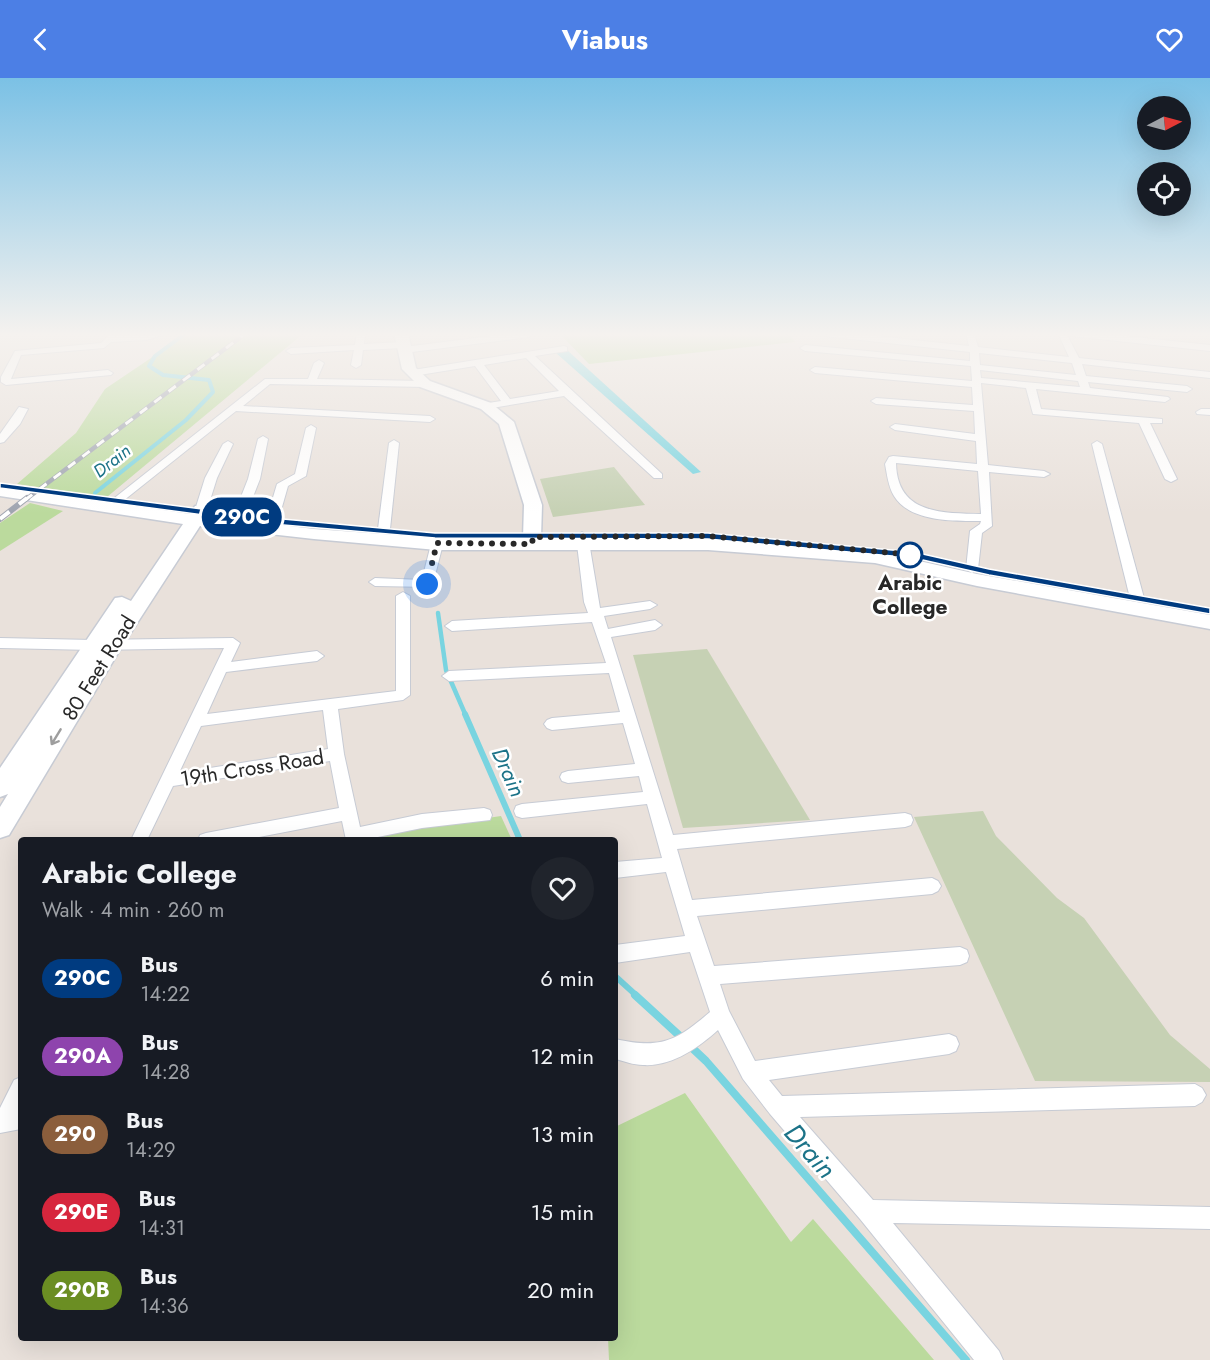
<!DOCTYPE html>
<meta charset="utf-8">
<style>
body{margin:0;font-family:Jost,sans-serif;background:#20242c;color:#f1f3f6;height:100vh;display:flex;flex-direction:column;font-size:22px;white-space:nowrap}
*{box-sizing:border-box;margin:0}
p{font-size:20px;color:#9ea1a6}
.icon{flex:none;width:33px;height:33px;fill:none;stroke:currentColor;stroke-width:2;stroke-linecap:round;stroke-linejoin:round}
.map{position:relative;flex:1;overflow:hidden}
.sheet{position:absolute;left:18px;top:759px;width:600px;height:504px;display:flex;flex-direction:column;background:#171b24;border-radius:6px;box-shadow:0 6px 24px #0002}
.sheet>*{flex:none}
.badge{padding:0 12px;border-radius:20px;font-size:21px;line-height:39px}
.needle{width:39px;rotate:84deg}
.buttons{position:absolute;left:1137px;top:18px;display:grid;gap:12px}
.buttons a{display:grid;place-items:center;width:54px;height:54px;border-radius:50%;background:#171b24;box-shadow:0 6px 24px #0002;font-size:30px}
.you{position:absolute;width:30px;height:30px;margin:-15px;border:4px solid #fff;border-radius:50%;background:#1a73e8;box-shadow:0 0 0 9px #1a73e833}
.map>.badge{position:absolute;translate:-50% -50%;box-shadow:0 0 0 3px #fff}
.round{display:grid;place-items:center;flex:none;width:63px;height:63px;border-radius:32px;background:#20242c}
.head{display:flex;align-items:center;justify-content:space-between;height:102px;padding:0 24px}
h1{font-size:28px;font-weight:700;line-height:45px}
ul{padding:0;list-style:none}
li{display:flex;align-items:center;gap:18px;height:78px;padding:0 24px}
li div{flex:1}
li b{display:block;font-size:22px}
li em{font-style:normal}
li .badge{min-width:66px;font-weight:700;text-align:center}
header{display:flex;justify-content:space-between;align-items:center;height:78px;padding:0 24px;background:#4c7fe5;color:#fff;font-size:27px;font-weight:700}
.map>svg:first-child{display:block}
.green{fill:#bbda9d}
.cemetery{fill:#c6d1b4}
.water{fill:#79d4e0}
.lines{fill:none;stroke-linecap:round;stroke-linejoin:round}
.stream-far3{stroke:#79d4e0;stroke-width:4}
.stream-far2{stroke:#79d4e0;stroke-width:4.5}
.stream-far1{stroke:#79d4e0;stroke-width:6}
.stream{stroke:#79d4e0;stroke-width:8}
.street-casing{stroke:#c7cbd4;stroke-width:2}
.secondary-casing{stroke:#c7cbd4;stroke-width:3}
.street{fill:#fff;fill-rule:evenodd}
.secondary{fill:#fff;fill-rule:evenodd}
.rail-far1-casing{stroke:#9fa4b0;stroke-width:4.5}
.rail-casing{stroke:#9fa4b0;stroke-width:6}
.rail-far1{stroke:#fff;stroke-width:3;stroke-dasharray:9;stroke-linecap:butt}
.rail{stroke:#fff;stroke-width:4;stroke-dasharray:12;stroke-linecap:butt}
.oneway{stroke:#9e9e9e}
.line{fill:#003b80;stroke:#fff;stroke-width:1.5}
.walk{stroke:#282828;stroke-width:6;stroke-dasharray:0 10.8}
.stop-dot{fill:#fff;stroke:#003b80;stroke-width:3}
.labels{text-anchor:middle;stroke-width:5;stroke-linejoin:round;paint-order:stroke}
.far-water-label{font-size:18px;font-style:italic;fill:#1c7388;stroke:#fff}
.stop-label{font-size:21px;font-weight:bold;fill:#282828;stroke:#fff}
.street-label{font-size:21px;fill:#282828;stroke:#fff}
.water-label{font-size:22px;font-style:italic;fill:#1c7388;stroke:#fff}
.near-water-label{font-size:27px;font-style:italic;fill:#1c7388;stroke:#fff}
</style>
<header><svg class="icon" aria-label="back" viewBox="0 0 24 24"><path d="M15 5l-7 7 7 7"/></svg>Viabus<svg class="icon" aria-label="heart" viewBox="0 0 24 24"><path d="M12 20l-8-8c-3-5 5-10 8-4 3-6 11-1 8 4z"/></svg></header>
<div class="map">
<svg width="1210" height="1282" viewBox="0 0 1210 1282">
<rect width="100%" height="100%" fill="#e9e1db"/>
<g class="green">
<path d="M188,255h116l-197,164 -90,-13 59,-51 29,-44z"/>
<path d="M559,255h230l6,9 -206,22z"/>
<path d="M30,425l33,8 -63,40v-28z"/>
<path d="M501,738l11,24h-145l-1,-4z"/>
<path d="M685,1015l106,149 22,-23 121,141h-325l-1,-22h7v-211z"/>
</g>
<g class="cemetery">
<path d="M614,389l31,38 -92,12 -13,-38z"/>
<path d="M707,571l103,171 -127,8 -50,-173z"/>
<path d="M983,733l13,25 61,62 27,20 86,117 40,34v13l-175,-1 -121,-264z"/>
</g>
<path class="water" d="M567,272l134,122 -8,2 -137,-121z"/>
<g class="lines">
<path class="stream-far3" d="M95,415l91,-73 27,-28 -4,-12 -46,-5 -14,-9 6,-10 31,-23"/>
<path class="stream-far2" d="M438,535l8,57 20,46"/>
<g class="stream-far1">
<path d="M465,636l55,126"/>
<path d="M615,898l22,20"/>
</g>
<g class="stream">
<path d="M635,917l47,43"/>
<path d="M689,967l17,16 260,299"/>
</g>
<g class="street-casing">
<g id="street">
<path d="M152,255h18l-24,7 -35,2 -7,6 -83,7 -10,24 97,-9 5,3 -2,2 -105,10 -5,-3v-5l14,-26 86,-8 7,-7z"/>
<path d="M357,255h8l-1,11 38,-2 5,3 -5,3 -39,2 -2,15 -5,3 -5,-3 3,-15 -63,4 -5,-3 5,-3 64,-3z"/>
<path d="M515,255l18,1 -4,3 -125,16 -5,-3 5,-3z"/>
<path d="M820,255h30l119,13 -3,-13h8l4,14 91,10 -11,-24h8l13,25 131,14v6l-128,-14 4,12 101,10 5,3 -5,3 -99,-10 2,6 78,9 2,2 -5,3 -129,-13 5,20 121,10v4h-12l27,56 -6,3 -6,-3 -26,-56 -106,-9 -7,-26 -45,-5 7,82 56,6 6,3 -6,3 -55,-5 3,54 -10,7 -4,36 -6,4 -6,-4 4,-38 10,-7 1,-3c-28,0 -71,1 -87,-25 -6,-10 -7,-22 -9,-32l4,-7 4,-1 84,8 -1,-23 -81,-11 -5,-3 5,-3 80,10 -1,-23 -98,-7 -5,-3 5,-3 97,7 -1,-18 -157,-14 -5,-3 5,-3 157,14 -1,-15 -166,-15 -5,-3 5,-3 165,16v-9l-146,-16zM979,275l93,10 4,12 -96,-10zM980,292l98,11 2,6 -99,-9zM896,385l82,8 3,43c-40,-1 -84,0 -85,-51z"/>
<path d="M1067,255h30l113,12v6l-139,-15z"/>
<path d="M564,268l3,1v4l-32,5 127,118v4h-8l-90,-82 -78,13 -5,-3 1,-2 19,-3 -26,-35 -62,10 -5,-3 5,-3zM526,280l33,33 -49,8 -26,-34z"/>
<path d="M319,282l5,3 -7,16 108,2 5,3 -5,3 -155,-3 -27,22 187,10 5,3 -5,3 -194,-11 -123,98h-8l-2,-2 162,-128h43l6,-16z"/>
<path d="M19,329l9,2 -8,15 -16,18 -4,1v-9z"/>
<path d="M1201,331h9v6l-13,-1 -1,-2z"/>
<path d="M311,347l5,3 -10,48 -18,10 -10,35 -6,4 -4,-1 -2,-3 11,-37 18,-10 11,-46z"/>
<path d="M263,358l5,3 -8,40 -15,38 -2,2h-8l-2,-2 15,-38 10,-40z"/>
<path d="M394,362l5,3 -9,86 -6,4 -6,-4 11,-86z"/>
<path d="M228,363l5,3 -16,34 -10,32 -6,3 -4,-1 -2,-2 10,-32 18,-34z"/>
<path d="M1097,363l5,3 42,154 -7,4 -7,-4 -38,-154z"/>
<path d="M582,454l6,4 12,72 50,-7 7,4 -7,4 -46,7 4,13 47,-9 7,5 -7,5 -44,7 62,198 232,-22 6,2 2,5 -2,5 -6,2 -228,22 15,51 240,-22 6,3 3,5 -3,5 -6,3 -235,22 17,50 246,-19 7,3 2,6 -2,6 -7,3 -240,19 9,27 26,50 194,-27 7,3 3,7 -3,7 -7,3 -180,26 13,16 413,-12 7,4 4,7 -4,7 -7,4 -395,11 73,83 337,7v22l-317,-6 106,128 4,9h-29l-114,-141 -90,-105 -27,-35 -25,-49c-20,18 -47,37 -75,35 -10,0 -19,-4 -28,-6v-20c45,10 60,3 95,-27l-20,-60 -75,11v-18l70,-9 -19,-64 -51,6v-16l47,-4 -15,-54 -125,14 -6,-2 -2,-5 2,-5 6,-2 121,-12 -4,-16 -71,7 -6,-2 -2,-4 2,-4 6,-2 67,-7 -12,-41 -71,7 -5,-2 -3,-4 3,-4 5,-2 68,-6 -11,-39 -160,8 -7,-5 7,-5 157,-8 -14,-41 -140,9 -7,-5 7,-5 136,-8 -4,-11 -8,-66z"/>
<path d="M437,462l6,4 -11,43 -57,-1 -6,-4 6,-4 47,2 9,-36z"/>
<path d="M403,514l7,4v99l-7,5 -65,9 6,45 16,73 62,-13 62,-6 6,2 2,5 -2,5 -68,8 -59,12h-17l-4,-19 -99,19h-45l2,-5 6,-2 133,-25 -9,-47 -157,25 -26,54h-16l93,-192 -131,2 -93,-2v-10l93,2 140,-2 7,5 -9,19 86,-11 7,5 -7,5 -91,11 -19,42 189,-23v-95zM323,632l5,39 -149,24 22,-47z"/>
<path d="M21,999v52l-21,4v-25l14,-28z"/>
</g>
</g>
<g class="secondary-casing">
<path id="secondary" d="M394,255h14l8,35 14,13 61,22 23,19 28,83 -1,33h167l167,13 102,23 233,41v14l-233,-43 -102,-23 -167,-13h-271l-123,-11 -114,-13 -79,122 -112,187 -9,3v-31l8,-13 -8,3v-29l115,-170 7,-1 9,4 52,-77 -183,-28v-10l190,28 5,-8h12l3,4 -4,6 108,13 123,9h86l1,-33 -25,-81 -18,-15 -61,-22 -18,-18z"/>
</g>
<use href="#street" class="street"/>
<use href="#secondary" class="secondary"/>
<g class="rail-far1-casing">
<path id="rail-far1" d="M25,422l221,-167"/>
</g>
<g class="rail-casing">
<path id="rail" d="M0,441l27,-21"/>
</g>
<use href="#rail-far1" class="rail-far1"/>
<use href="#rail" class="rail"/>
</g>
<defs><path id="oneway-shaft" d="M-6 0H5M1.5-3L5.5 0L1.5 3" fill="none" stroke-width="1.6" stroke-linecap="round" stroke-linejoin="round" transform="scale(1.5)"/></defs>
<use class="oneway" href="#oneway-shaft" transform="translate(56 659) rotate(121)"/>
<linearGradient id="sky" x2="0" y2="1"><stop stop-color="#7bc1e5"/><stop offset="0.59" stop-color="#f5f2ef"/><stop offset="1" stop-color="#f5f2ef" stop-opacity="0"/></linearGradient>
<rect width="1210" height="435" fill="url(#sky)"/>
<path class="line" d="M0,405l272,35 163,15h273l206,19 75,17 221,39v6l-221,-39 -75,-17 -206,-19 -273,-1 -163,-14 -272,-36z"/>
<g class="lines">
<path class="walk" d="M427,506l10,-41 95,1 1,-7 175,-1 206,19h-4"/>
</g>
<circle class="stop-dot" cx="910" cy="477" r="12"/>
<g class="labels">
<g class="far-water-label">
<text transform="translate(112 383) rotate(-38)" y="6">Drain</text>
</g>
<g class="stop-label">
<text x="910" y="512">Arabic<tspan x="910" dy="24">College</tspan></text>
</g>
<g class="street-label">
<text transform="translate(99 590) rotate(-58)" y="7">80 Feet Road</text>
<text transform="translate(252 690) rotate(-9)" y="7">19th Cross Road</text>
</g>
<g class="water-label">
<text transform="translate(509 694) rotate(66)" y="8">Drain</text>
</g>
<g class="near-water-label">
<text transform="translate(810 1073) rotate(49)" y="9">Drain</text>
</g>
</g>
</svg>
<div class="buttons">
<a><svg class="needle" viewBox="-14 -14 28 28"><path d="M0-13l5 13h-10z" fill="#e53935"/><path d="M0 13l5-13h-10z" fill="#9ea1a6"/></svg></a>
<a><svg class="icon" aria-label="locate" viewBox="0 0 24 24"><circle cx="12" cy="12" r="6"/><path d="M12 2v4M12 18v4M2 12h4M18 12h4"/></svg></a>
</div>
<div class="you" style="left:427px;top:506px"></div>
<b class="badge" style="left:242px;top:439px;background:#003b80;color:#fff">290C</b>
<section class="sheet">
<div class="head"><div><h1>Arabic College</h1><p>Walk · 4 min · 260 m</p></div><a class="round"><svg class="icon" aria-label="heart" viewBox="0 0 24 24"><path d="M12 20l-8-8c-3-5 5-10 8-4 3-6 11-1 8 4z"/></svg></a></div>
<ul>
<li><span class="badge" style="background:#003b80;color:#fff">290C</span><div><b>Bus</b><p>14:22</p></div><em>6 min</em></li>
<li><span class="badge" style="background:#8e44ad;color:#fff">290A</span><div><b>Bus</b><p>14:28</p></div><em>12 min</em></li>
<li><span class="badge" style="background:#8b5e3c;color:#fff">290</span><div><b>Bus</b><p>14:29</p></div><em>13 min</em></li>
<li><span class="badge" style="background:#d7263d;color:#fff">290E</span><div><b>Bus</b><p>14:31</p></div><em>15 min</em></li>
<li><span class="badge" style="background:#6b8e23;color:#fff">290B</span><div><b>Bus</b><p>14:36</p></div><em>20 min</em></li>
</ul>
</section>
</div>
